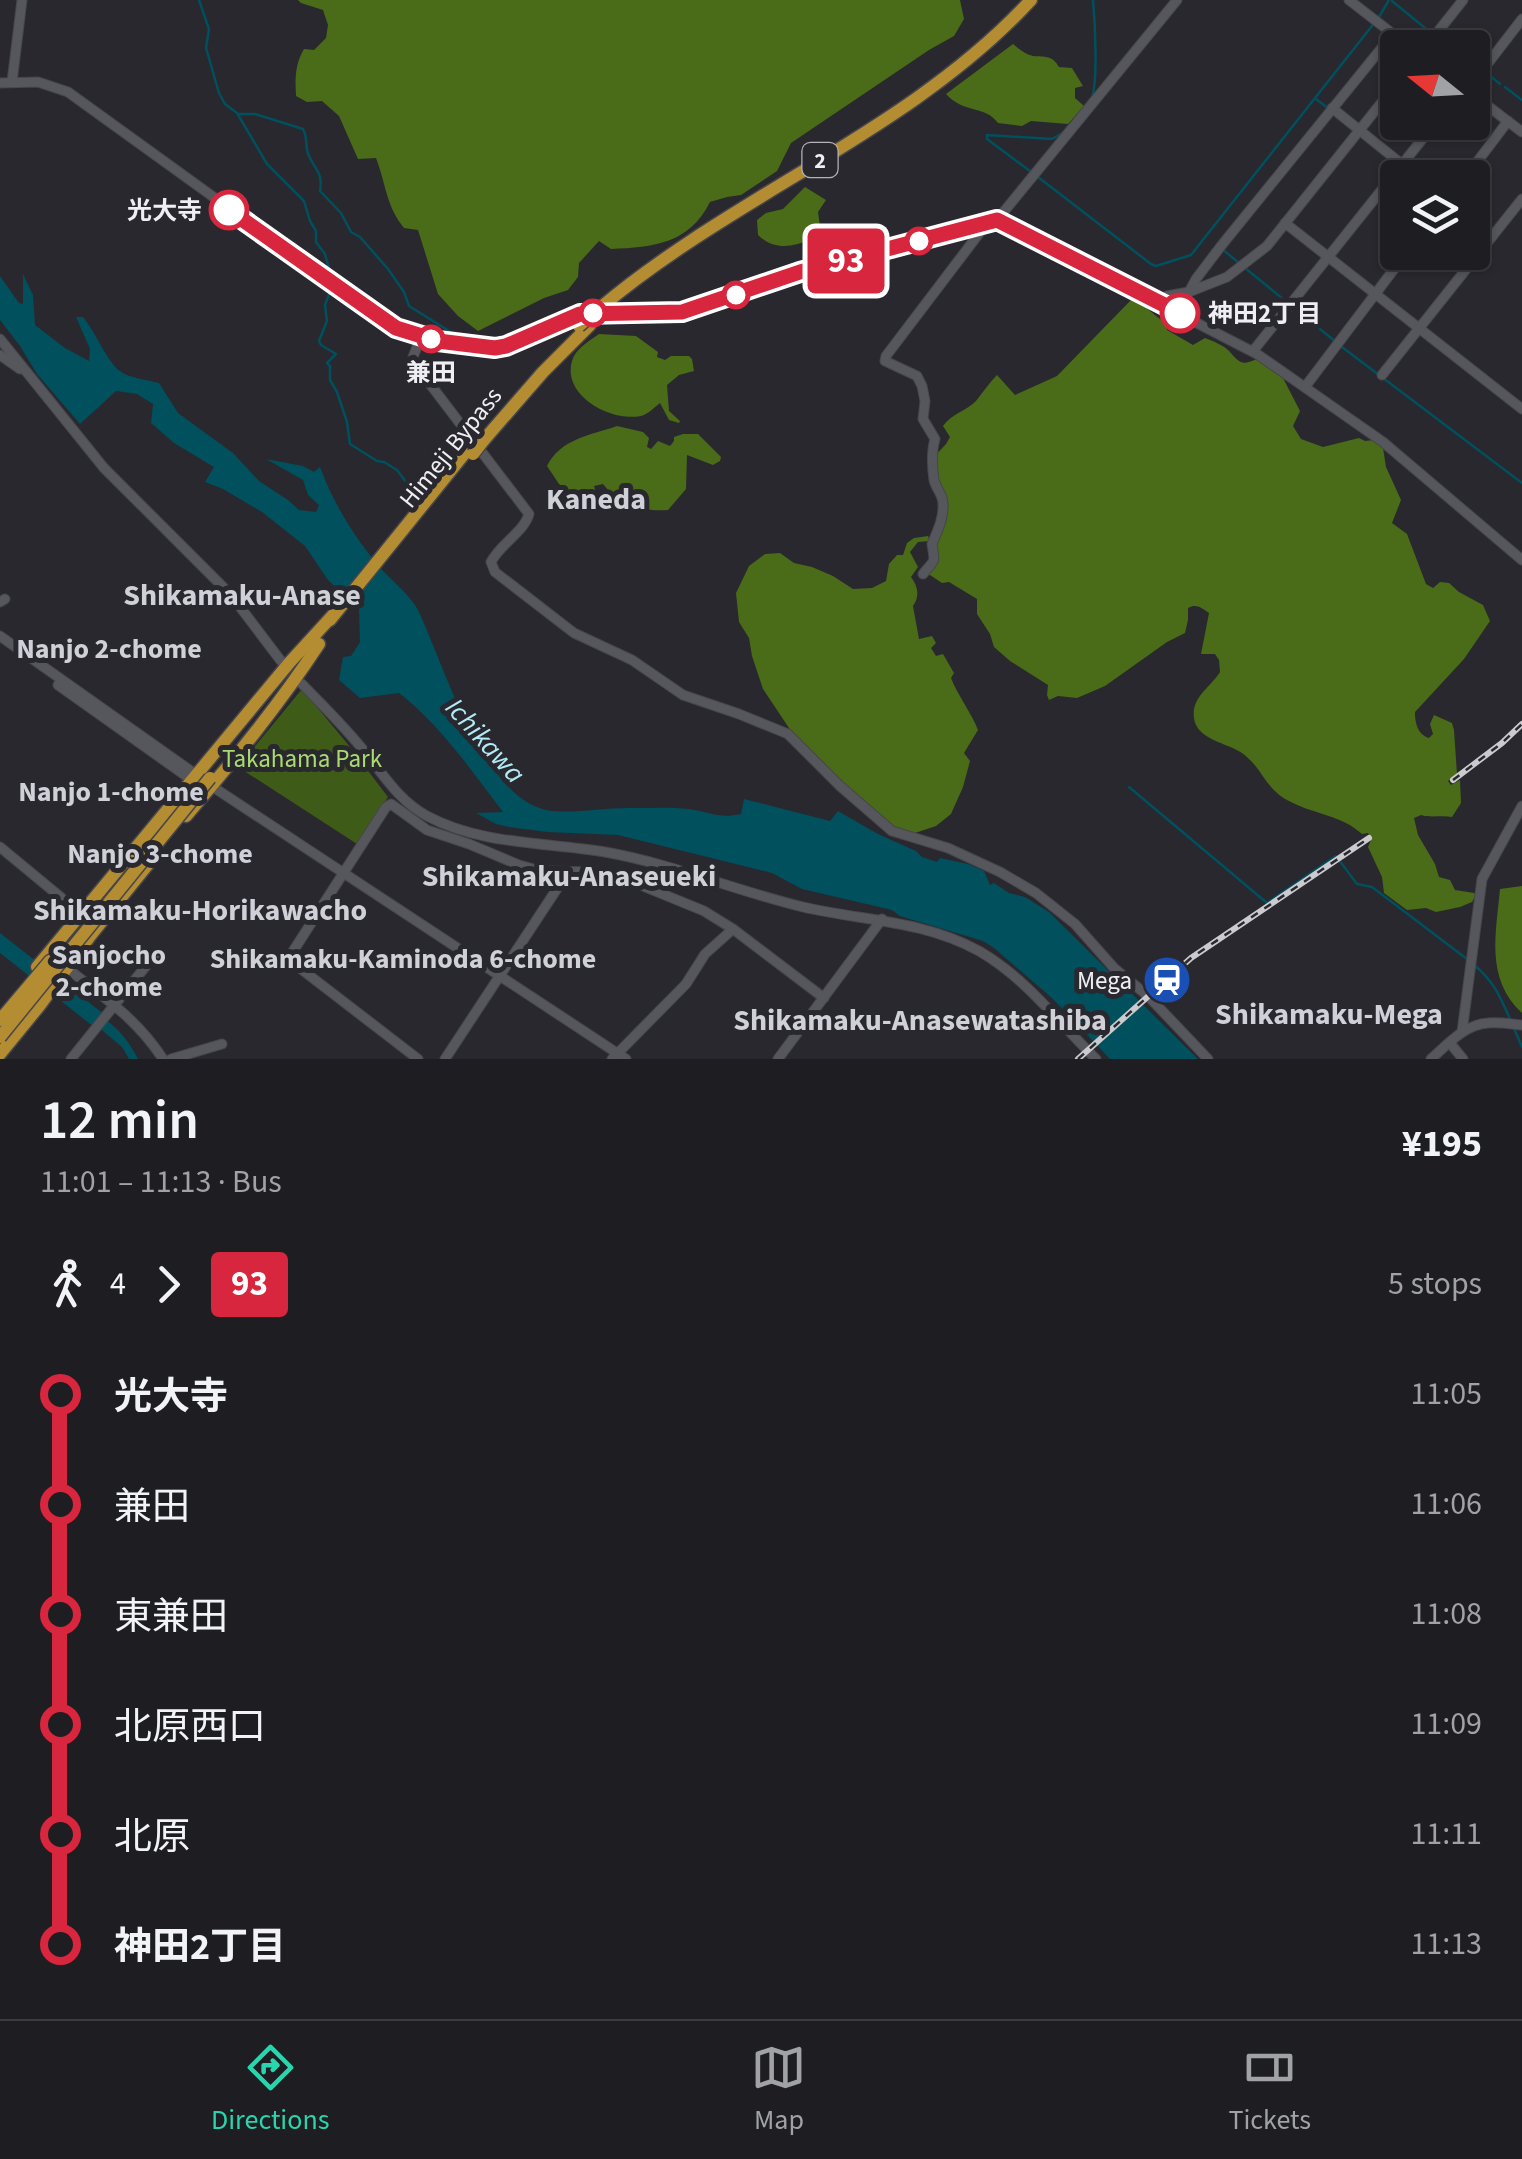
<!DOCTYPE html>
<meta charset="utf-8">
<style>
body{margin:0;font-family:"Source Sans 3","Noto Sans JP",sans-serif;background:#2b2b2f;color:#f1f3f6;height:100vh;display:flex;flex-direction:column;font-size:38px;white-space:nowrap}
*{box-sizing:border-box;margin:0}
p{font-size:32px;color:#a1a2a5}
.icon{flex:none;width:55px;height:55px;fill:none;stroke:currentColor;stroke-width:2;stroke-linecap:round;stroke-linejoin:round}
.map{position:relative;height:1059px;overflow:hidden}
.drawer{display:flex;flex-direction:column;background:#1e1e22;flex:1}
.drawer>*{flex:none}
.badge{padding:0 20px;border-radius:8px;font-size:35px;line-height:65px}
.needle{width:65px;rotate:288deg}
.tools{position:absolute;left:1380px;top:30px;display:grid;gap:20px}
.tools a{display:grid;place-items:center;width:110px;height:110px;border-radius:10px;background:#1e1e22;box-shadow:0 2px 8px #0004,0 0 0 2px #3c3c40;font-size:50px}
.map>.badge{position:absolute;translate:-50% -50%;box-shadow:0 0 0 5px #fff}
.legs{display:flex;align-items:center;gap:15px;height:110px;padding:0 40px;font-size:32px}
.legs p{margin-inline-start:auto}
.head{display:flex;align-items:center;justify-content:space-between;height:170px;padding:0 40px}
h1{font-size:55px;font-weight:600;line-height:75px}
ul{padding:0 40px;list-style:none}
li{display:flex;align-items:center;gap:35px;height:110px;font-size:38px}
li i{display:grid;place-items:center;width:15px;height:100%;margin:0 12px;background:currentColor}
li i::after{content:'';width:25px;height:25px;margin:-12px;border:8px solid;border-radius:50%;background:#1e1e22}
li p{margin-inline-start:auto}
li:first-child i{background:linear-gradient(#0000 50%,currentColor 0)}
li:last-child i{background:linear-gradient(currentColor 50%,#0000 0)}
.menu{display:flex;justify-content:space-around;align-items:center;height:140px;border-top:2px solid #3c3c40;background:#1e1e22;font-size:28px;color:#a1a2a5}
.menu a{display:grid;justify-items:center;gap:5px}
.menu .active{color:#29d5ad}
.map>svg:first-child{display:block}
.green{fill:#3f5b18}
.forest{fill:#4a6b18}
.water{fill:#01505d}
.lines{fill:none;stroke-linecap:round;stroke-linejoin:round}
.stream{stroke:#01505d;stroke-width:2.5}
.secondary-casing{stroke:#46464b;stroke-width:11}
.highway-casing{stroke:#46464b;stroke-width:15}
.secondary{stroke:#56565d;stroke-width:9}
.highway{stroke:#b48c31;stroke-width:12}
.rail-casing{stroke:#cbcbcf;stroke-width:6}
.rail{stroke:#28282e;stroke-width:2.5;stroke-dasharray:8;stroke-linecap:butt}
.highway-bridge-casing{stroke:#46464b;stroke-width:15;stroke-linecap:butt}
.highway-bridge{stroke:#b48c31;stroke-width:12}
.line-1-casing{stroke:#fff;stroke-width:22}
.line-1{stroke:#d7263d;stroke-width:15}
.stop-1-dot{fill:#fff;stroke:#d7263d;stroke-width:5}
.labels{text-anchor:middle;stroke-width:10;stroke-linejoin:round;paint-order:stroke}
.shield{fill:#28282e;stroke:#b3b3b8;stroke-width:2.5}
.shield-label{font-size:22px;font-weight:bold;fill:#efeff3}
.stop-label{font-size:25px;font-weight:bold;fill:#efeff3;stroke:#28282e;text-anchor:end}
.street-label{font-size:25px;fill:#efeff3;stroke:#28282e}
.park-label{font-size:25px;fill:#aada70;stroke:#28282e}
.poi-label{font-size:25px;fill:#efeff3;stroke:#28282e;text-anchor:end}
.neighbourhood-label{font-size:28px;font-weight:bold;fill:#d0d0d8;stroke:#28282e}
.water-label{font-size:28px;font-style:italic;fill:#b3eaf6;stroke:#28282e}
.quarter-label{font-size:30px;font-weight:bold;fill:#d0d0d8;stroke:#28282e}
</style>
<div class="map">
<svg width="1522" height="1059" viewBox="0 0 1522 1059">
<rect width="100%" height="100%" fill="#28282e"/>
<path class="green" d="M302,689l44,53 42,55 -31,47 -119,-77z"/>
<g class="forest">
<path d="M298,0h662l4,19 -10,17 -25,14 -138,93 -14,28 -36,24 -14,2 -17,5c-21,42 -56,45 -99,47l-12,-8 -20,22 -1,14 -10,13 -24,8 -66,33 -20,-15 -20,-22 -20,-64 -14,-2c-18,-22 -18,-44 -28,-70l-18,1 -19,-43 -17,-15 -15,1 -11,-6c-1,-17 -1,-32 8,-47l10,1 12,-12 2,-13 -5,-15 -22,-7z"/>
<path d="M1013,44c6,5 12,10 20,12 12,1 19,-1 26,11l13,1 11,18 -8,2v10l9,8 -16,18 -37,-3 -9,5 -24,-3c-13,-18 -34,-9 -52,-29z"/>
<path d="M805,187l21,13 -8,12 2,14h12c-22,16 -52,31 -74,9l-1,-15 9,-7 17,-4z"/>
<path d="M1131,300c14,2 22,17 35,22l1,8 26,15 12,-7c8,3 18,7 24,13 12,13 12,15 30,7l24,20 17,33 -7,15 8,13 22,8 36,-9 6,3 9,-1 9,8 3,19 15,33 -9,23 15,11 19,50 7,4 7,-6 9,1 10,9 24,13 7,16 -26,38 -49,53c0,10 2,22 14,26l4,-4 -3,-10 4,-9 18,8 2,7 3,44 -9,7 3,4 9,-5 1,23 -9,14c-10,-2 -22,1 -31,-2l-7,3 4,17 17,29 4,13 11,3 5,10 19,3 2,2 -4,7 -12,5 -24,5 -10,-4 -19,2 -23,-17 -2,-16 -14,-30 3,-7 -3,-7 -6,1c-21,-19 -46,-19 -71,-32 -27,-13 -27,-33 -49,-49 -15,-10 -46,-14 -48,-35 -3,-21 17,-31 26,-46l-1,-12 -4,-6h-14l8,-41c-7,-5 -13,-10 -21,-5v12l-3,13 -18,9 -62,44 -28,12 -19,-2 -9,4 -2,-5 1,-10 -38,-24 -16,-14 -4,-13 -13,-20v-15l-28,-17 -7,1 -12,-8 -5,1 19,-55 -11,-63 13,-14 4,-7 -7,-11c8,-12 23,-15 33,-25 7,-9 13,-18 21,-26l18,20 42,-19z"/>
<path d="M599,334l37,2 22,16 -1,5 8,3 6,-4h18l3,3 2,12 -15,4 -12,10 2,26 11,10 -1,2 -10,-3 -9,-17c-5,4 -13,12 -19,13 -30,6 -79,-20 -69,-55 3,-12 17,-20 27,-27z"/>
<path d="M617,426l26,6 6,6 -2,9 4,2 7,-8 12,5 4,-5v-4l9,-3h15l23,23 -1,4 -7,4 -26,-10 -1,34 -18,21c-25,2 -50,-6 -65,-26l-9,2 3,10 -18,1 -20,-13 -12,-18c13,-27 44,-31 70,-40z"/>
<path d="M928,536l2,5 -12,1 -8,10 8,15 -7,10c7,9 9,19 2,29l6,33 13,-3 4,7 -5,5 5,8 7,-2 11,19 -3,5c7,18 20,34 27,52l-14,23 6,8 -7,26 -12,27 -15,12 -24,8 -17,-6 -65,-56 -39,-41 -28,-42 -11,-33 -3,-18 -10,-16 -3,-29 13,-27 16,-12 15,-1 14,10 18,4 21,9 20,13 19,-1 14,-7 3,-17 8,-9h6l4,-12 7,-5z"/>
<path d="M1522,886v127c-37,-34 -26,-80 -22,-124z"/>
</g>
<g class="water">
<path d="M23,274l10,21 2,30 30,23 24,13 1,-12 -14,-32h7c12,14 25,46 37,54 9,7 28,9 39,12l19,30 55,40 26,28 29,19 11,10 17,2 3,-7 -11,-10 -5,-15 -37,-21 37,7 11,6 6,-5c14,37 33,68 58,98 12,15 31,28 40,45 26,54 66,194 134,201 27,2 56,-4 84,-3 17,0 35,-1 53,1 20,3 31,10 52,5l3,-15 86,22 8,-10 40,23 38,17 6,6 15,5 3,-4 28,6 16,7 6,14 4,-2 15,10 16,4 24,15 149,147h-88l-58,-61 -58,-50 -11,-7 -83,-25 -8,-6 -90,-21 -30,-16 -154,-38 -71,-3 -38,-5 -13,-3 -20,-11 27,-1c-32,-42 -62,-86 -104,-119l-39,5 -21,-18 4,-23 8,-1 9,-14 -1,-33 -31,-29 -23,-34 -43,-34 -39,-23 -18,-7 9,-15 -40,-24 -23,-20 2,-19 -16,-10 -21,-3 -36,33 -43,-50 -17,-28 -20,-26v-44l19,27 4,1z"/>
<path d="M0,933l105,82 -2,3c15,9 27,25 35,41h-9l-7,-12 -25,-21 -3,1 -94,-74z"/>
</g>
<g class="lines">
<g class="stream">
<path d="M199,0l10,29 -3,19 13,45 6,11 12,9 30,51 37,37 6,20 6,10v11l9,12 6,22"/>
<path d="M1392,1l38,31"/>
<path d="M1488,74l12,10"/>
<path d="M1505,87l17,13"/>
<path d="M1092,98c6,-20 3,-76 1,-98"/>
<path d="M1316,99l13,10"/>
<path d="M239,114h16l48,15c6,12 1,17 6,27 7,15 14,17 11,35l21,22 10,19 9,5 28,32 16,23 5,14 56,35 12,-4 18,7"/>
<path d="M1030,171l-43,-32v-4l65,4 12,-7"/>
<path d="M1038,177l113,87 5,2 35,-11 188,-238 10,-17"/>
<path d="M1222,249l17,14"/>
<path d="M1245,268l91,74"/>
<path d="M331,289l-6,16 2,16 -8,20 2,4 15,9 -9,9 3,3v14l7,12 10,30 3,22 27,17 7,1 13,8 12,16 -2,8 2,7"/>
<path d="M1342,347l180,136"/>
<path d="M1129,787l138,116 69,-47 21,28 15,3 95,72"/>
<path d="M1473,964c20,16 27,32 37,55"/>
<path d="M1513,1026l9,21"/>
</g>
<g class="secondary-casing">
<g id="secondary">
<path d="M1349,0l62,48"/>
<path d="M1425,48l38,-48"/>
<path d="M12,82l10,-82"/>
<path d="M0,83l38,-1 30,10 324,234 46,15 63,7 79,-34 102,-2 118,-40 197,-52 260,134 126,88 139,118"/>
<path d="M1472,84l50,-65"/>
<path d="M1472,94l50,38"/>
<path d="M1332,108l87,70"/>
<path d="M1465,178l43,-57"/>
<path d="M997,220l180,-220"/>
<path d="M1472,221l20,16"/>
<path d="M1285,223l237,186"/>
<path d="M1189,292l7,-13 25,-33 172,-212"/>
<path d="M1161,303l6,-7 22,-4 38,-15 40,-31 131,-164"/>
<path d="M421,337l-8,20 1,6 115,151c-5,18 -29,30 -38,48l4,10 79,61 58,27 51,35 56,19 49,20 52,52 52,45 56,17 52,24 36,21 39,31 39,44 34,28 60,63"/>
<path d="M0,339l104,129 127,127 50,66"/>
<path d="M1253,351l183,-229"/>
<path d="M0,355l20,14"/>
<path d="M1382,375l140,-176"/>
<path d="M1305,387l102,-135"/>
<path d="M923,574c13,-16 12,-10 9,-30 5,-12 12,-26 11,-40 0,-10 -7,-15 -9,-24 -2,-14 -3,-27 1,-41l-12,-20 2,-18 -3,-15 -5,-10 -32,-15 1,-5 101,-133"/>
<path d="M0,602l5,-3"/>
<path d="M0,636l198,140"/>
<path d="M302,684c21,22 43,43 62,67 20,24 34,49 63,65 54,29 119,26 178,36 68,12 131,39 198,55 60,14 120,13 176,44 47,27 79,71 117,108"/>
<path d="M58,685l138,98"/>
<path d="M210,785l416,274"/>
<path d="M0,847l81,67"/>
<path d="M62,964c39,32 73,52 101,95"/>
<path d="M1462,1032l20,-153 40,-73"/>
<path d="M1450,1043l13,16"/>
<path d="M71,1059l83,-103"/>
<path d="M171,1059l51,-15"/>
<path d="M418,1059l-130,-100 98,-152 5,-3 36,26 42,14 50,21 22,6 55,1 20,3 88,36 29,18 91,69"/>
<path d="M445,1059l123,-187"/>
<path d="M612,1059l74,-75 19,-30 28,-25"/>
<path d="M778,1059l104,-140"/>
<path d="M1431,1059c16,-14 34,-35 57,-36 11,-1 23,1 34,2"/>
</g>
</g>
<g class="highway-casing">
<g id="highway">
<path d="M600,308c135,-114 310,-177 431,-308"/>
<path d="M483,441l60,-69 47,-47"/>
<path d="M330,620l139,-172"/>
<path d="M186,816c47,-55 93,-111 133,-172"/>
<path d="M37,967l253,-305 44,-48"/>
<path d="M0,1054l40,-49 50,-69 59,-73"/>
</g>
</g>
<use href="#secondary" class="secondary"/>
<use href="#highway" class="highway"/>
<g class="rail-casing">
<g id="rail">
<path d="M1453,780l49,-37 20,-19"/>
<path d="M1078,1059l113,-101 178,-120"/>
</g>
</g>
<use href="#rail" class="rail"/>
<g class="highway-bridge-casing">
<g id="highway-bridge">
<path d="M579,326l21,-18"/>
<path d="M473,454l10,-13"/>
<path d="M0,1020l50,-59 9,-5"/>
<path d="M0,1037l210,-259"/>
</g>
</g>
<use href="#highway-bridge" class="highway-bridge"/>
</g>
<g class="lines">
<g class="line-1-casing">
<path id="line-1" d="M229,210l167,118 42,13 57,7 11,-2 74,-32 102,-2 118,-40 197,-52 183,93"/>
</g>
<use href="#line-1" class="line-1"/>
</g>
<defs>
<g id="station-disc" transform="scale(2.5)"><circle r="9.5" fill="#1a4fb4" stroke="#28282e"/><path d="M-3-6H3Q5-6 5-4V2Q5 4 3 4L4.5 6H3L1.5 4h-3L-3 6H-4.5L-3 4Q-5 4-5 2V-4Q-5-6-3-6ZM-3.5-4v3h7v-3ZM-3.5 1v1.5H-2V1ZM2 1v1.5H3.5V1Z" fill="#fff"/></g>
</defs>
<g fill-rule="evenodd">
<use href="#station-disc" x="1167" y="980"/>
</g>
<g class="stop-1-dot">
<circle cx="229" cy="210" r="18"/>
<circle cx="919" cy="241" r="12"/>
<circle cx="736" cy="295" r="12"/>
<circle cx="593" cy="313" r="12"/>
<circle cx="1180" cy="313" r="18"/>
<circle cx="431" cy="339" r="12"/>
</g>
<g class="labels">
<rect class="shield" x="802.5" y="143" width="35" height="34" rx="8"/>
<g class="shield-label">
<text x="820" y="168">2</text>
</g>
<g class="stop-label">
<text x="202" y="219">光大寺</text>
<text x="1208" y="322" text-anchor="start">神田2丁目</text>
<text x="431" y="381" text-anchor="middle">兼田</text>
</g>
<g class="street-label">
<text transform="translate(450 447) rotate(-51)" y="9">Himeji Bypass</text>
</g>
<g class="park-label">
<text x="302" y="767">Takahama Park</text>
</g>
<g class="poi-label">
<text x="1132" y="989">Mega</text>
</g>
<g class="neighbourhood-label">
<text x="109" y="658">Nanjo 2-chome</text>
<text x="111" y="801">Nanjo 1-chome</text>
<text x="160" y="863">Nanjo 3-chome</text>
<text x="109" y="964">Sanjocho<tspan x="109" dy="32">2-chome</tspan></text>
<text x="403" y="968">Shikamaku-Kaminoda 6-chome</text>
</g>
<g class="water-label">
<text transform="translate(486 740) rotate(48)" y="10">Ichikawa</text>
</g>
<g class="quarter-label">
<text x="596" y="509">Kaneda</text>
<text x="242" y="605">Shikamaku-Anase</text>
<text x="569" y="886">Shikamaku-Anaseueki</text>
<text x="200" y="920">Shikamaku-Horikawacho</text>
<text x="1329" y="1024">Shikamaku-Mega</text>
<text x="920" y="1030">Shikamaku-Anasewatashiba</text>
</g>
</g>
</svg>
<div class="tools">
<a><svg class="needle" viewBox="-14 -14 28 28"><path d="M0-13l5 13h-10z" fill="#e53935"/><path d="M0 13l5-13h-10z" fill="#a1a2a5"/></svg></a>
<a><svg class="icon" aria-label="layers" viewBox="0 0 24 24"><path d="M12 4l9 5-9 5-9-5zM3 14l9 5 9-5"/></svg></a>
</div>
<b class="badge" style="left:846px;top:261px;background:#d7263d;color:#fff">93</b>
</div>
<section class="drawer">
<div class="head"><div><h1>12 min</h1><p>11:01 – 11:13 · Bus</p></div><b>¥195</b></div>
<div class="legs"><svg class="icon" aria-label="walk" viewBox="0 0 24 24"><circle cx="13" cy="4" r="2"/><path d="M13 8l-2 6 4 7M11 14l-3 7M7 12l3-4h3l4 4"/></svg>4<svg class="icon" aria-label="forward" viewBox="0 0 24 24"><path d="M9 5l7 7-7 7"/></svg><b class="badge" style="background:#d7263d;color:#fff">93</b><p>5 stops</p></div>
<ul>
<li><i style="color:#d7263d"></i><b>光大寺</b><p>11:05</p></li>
<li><i style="color:#d7263d"></i><span>兼田</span><p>11:06</p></li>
<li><i style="color:#d7263d"></i><span>東兼田</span><p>11:08</p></li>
<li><i style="color:#d7263d"></i><span>北原西口</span><p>11:09</p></li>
<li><i style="color:#d7263d"></i><span>北原</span><p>11:11</p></li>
<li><i style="color:#d7263d"></i><b>神田2丁目</b><p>11:13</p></li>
</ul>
</section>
<nav class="menu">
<a class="active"><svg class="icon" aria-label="directions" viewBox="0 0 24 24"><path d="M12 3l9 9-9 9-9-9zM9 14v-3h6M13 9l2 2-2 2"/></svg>Directions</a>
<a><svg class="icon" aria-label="map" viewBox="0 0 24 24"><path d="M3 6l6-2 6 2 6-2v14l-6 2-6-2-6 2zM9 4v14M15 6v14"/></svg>Map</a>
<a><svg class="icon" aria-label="tickets" viewBox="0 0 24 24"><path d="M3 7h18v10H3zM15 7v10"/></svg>Tickets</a>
</nav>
